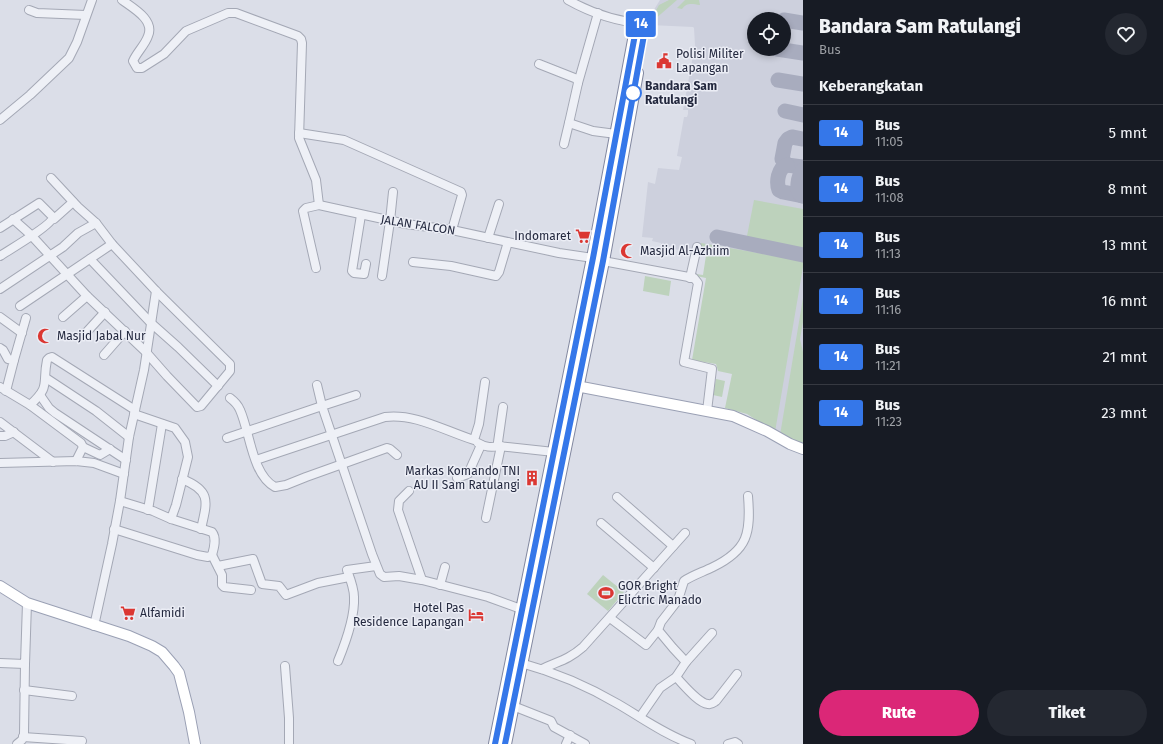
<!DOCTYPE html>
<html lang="id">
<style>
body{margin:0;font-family:"Fira Sans",sans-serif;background:#242831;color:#f1f3f6;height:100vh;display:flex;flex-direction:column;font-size:15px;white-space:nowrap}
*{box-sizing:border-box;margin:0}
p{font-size:13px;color:#9ea1a6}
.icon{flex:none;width:22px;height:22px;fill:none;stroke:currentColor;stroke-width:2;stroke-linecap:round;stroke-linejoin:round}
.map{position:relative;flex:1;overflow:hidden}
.panel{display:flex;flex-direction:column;background:#171b24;width:360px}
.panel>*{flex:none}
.badge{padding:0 8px;border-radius:3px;font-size:14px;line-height:26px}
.buttons{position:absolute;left:747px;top:12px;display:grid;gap:8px}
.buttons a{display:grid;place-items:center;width:44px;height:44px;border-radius:50%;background:#171b24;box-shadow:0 2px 6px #0003;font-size:20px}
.map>.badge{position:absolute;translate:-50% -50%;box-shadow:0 0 0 2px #fff}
h2{padding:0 16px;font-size:15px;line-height:36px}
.round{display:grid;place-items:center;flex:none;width:42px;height:42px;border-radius:21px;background:#242831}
.summary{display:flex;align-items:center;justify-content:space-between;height:68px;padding:0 16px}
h1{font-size:19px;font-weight:800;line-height:30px}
.button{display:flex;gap:8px;margin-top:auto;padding:8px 16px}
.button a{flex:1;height:46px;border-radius:24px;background:#db2777;color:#fff;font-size:16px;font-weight:800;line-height:46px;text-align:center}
.button a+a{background:#242831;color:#f1f3f6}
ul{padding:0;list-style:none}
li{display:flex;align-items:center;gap:12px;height:56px;padding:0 16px;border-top:1px solid #363941}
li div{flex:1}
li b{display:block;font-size:15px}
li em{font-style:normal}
li .badge{min-width:44px;font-weight:700;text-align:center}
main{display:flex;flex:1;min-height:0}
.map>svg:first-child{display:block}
.built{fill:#cdd0dd;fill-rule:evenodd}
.green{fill:#bdd2bc}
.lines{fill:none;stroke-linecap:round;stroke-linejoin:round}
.taxiway{stroke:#a8acbe;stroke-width:15}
.minor-casing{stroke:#a4a8b5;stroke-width:10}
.major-casing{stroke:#9aa0b4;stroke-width:12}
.highway-casing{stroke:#8288a0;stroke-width:14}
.minor{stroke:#eef0f6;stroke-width:8}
.major{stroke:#fff;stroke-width:10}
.highway{stroke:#fff;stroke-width:12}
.line-casing{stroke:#fff;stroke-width:9}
.line{stroke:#3577e9;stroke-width:6}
.stop-dot{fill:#fff;stroke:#3577e9;stroke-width:2}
.labels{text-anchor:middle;stroke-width:3;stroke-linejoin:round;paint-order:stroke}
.poi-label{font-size:12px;fill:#24293f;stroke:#ebedf5;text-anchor:start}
.stop-label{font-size:12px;font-weight:bold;fill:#24293f;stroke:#ebedf5;text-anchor:start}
.street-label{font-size:12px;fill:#24293f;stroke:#ebedf5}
</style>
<main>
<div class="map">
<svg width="803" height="744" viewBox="0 0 803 744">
<rect width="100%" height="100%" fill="#dbdee8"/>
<path class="built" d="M660,0h143v446l-39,-21 -56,-176 -8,-1 -7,5 -32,-7v-3l-9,-2 1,-3 -11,-1 6,-55 7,2 3,-16 21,2 3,-13 -5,-1 7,-39h3l1,-3v-4h-5l12,-65 -1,-17 -1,-1 -43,-2 -1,-3 1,-6zM754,19h30v30h-30z"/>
<g class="green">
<path d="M669,0h8l-23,20 -3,-1 8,-14z"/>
<path d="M685,0h14l1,5c-8,-1 -13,-3 -18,4l-5,-1z"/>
<path d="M754,200l49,9v39l-54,-9 -2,-3z"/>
<path d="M701,243l102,18v6l-28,165 -28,-18 -22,-6 7,-34 -14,-3 -2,-7 -24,-4 14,-82 -10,-2v-2l7,1 4,-26 -7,-1z"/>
<path d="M645,276l26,5 -2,15 -26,-5z"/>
<path d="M803,298v24l-3,17 3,13v94l-23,-11z"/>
<path d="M716,379l9,2 -3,16 -9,-2z"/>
<path d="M603,575l21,17 -16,19 -21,-17z"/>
</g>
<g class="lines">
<g class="taxiway">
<path d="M784,20l19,3"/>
<path d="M777,49l26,4"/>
<path d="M778,80l25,4"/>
<path d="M785,111l18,4"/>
<path d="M803,139l-11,-2 -4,2 -3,4 -3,16 5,6 16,2"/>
<path d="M787,165c-9,3 -11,17 -8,25l4,2 20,4"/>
<path d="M802,196c-7,-5 -4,-20 1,-26"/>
<path d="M717,237l86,18"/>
</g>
<g class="minor-casing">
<g id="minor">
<path d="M122,0c11,8 33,20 26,36 -3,9 -11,16 -15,25l4,7h5l22,-14 22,-23 42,-18h8l62,23 3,3 1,4 -3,95 17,42 3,25"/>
<path d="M568,0c23,13 51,22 78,24"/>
<path d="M29,10l8,3 49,2"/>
<path d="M539,64l38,15 1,4 -9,40 24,8 23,3"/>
<path d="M578,83l20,-70"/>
<path d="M0,120l30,-25 39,-37 8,-16 15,-42"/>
<path d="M299,133l45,7 117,52 1,3 -10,35"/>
<path d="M564,144l5,-21"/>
<path d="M361,215l-9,56 2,2 10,1 2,-10"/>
<path d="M13,219l18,16 56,61 58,55 22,25 30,31 4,-1 29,-35v-7l-74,-73 -44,-47 -16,-21 -18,-16 -27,-29"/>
<path d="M54,219l19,-17"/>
<path d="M0,228l39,-25 14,14c-1,8 -44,33 -53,39"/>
<path d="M488,238l11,-34"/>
<path d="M90,259l61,64 27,24 40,39"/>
<path d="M603,261l91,17 4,5 -14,79 28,7 -5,42"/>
<path d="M413,262l38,4 45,10 3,-4 9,-30"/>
<path d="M316,268l-13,-57 3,-3 13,-3 87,19 46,6 107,23 34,5"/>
<path d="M382,276l8,-55 3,-29"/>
<path d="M690,278l7,-31"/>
<path d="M0,289l63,-42 15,-14 18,-10"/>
<path d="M20,306l92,-62"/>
<path d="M0,317l22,16"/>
<path d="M63,317l24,-21"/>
<path d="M83,336l22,-24"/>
<path d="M0,348l3,2 5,9 6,1 -8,31"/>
<path d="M104,355l21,-24"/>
<path d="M14,360l12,-42"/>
<path d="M46,378l50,33 33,26"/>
<path d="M0,387l30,18 51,38 2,4 -7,14"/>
<path d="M40,395l9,13 6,5 71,47"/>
<path d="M356,395l-34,11 50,148 8,20 4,3 15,-1 23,4 66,17 33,12"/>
<path d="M230,398c4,3 8,7 10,12 10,22 12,65 35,77l11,-2 20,-8 81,-29 3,1 7,6"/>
<path d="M30,405c21,-19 12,-21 17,-45l2,-2 3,-1 83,53"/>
<path d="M503,407l-5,35v4l56,6"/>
<path d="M0,422l53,40"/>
<path d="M0,436h5l9,-4"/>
<path d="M227,438l95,-32 -5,-21"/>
<path d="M478,443c7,4 12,5 20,3"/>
<path d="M83,447l17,8 10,-6"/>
<path d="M256,460l129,-43c30,-4 60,14 89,23l5,-16 6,-42"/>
<path d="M0,463l76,-2 18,2 30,11"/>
<path d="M457,478l11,-4 13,-29"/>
<path d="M182,479c30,12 25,23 19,50"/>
<path d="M409,491l-10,10 -1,9 24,70"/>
<path d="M617,497l56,49"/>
<path d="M120,501l33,10 18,8 5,-14 12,-48 -3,-15 -10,-14 -41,-14"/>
<path d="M148,510l14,-86"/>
<path d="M486,518l15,-72"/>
<path d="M601,523l53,45"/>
<path d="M114,529l83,26 11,2 4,-2c2,-7 5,-17 0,-23l-41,-13"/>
<path d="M212,555l10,20v10l2,2 27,3"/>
<path d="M218,566l35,-7 9,25 17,2 7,9 32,-12 31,-6"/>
<path d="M440,585l5,-18"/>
<path d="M610,618l36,27 12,-15"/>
<path d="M94,626l18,-82 8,-43 9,-64 15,-67 12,-79"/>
<path d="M338,661c7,-17 17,-46 16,-64 0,-9 -4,-19 -7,-27l29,-4"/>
<path d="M686,662l-13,-14 -15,-18 3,-8 17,-22 6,-19c9,-6 19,-9 29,-14 35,-17 38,-34 35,-71"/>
<path d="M0,663l25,1 2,-61"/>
<path d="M521,663c33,9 68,24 97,41 24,14 46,30 73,40"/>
<path d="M285,666l4,52v26"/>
<path d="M542,669c17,-8 26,-9 41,-22l102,-114"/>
<path d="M676,677c7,7 22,26 32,27 3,1 5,-1 8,-3l21,-27"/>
<path d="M24,690l48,6"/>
<path d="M513,706l38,15 3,6 31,17"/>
<path d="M640,717l20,-29 16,-11 10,-15 26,-29"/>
<path d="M23,737l59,4"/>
<path d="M17,744l5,-4 2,-6 1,-70"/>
<path d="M566,744l4,-9"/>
<path d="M728,744l7,-2 3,2"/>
</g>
</g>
<g class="major-casing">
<g id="major">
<path d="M571,385l162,31 34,15 23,13 13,5"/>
<path d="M0,586l27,17 102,33 23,10 10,6 12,14 5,7 10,39 6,32"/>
</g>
</g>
<g class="highway-casing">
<g id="highway">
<path d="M495,744l98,-486 44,-234"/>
<path d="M505,744l98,-483 34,-188"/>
</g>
</g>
<use href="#minor" class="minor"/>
<use href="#major" class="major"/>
<use href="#highway" class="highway"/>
</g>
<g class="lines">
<g class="line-casing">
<path id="line" d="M495,744l98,-486 44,-234h9l-43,237 -98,483"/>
</g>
<use href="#line" class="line"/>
</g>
<defs>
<g id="civic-bare" transform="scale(1.2)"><path d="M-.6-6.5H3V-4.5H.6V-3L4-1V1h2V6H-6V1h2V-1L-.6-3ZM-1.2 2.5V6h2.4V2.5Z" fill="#db3732" stroke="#ebedf5" stroke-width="2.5" paint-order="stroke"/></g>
<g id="supermarket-bare" transform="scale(1.2)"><path d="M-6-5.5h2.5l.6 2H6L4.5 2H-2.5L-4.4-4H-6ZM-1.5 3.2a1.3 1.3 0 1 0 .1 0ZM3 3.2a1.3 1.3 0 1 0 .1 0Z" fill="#db3732" stroke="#ebedf5" stroke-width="2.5" paint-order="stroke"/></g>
<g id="mosque-bare" transform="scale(1.2)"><path d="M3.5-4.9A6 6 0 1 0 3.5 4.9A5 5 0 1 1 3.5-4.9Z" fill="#db3732" stroke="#ebedf5" stroke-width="2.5" paint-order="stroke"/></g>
<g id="building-bare" transform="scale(1.2)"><path d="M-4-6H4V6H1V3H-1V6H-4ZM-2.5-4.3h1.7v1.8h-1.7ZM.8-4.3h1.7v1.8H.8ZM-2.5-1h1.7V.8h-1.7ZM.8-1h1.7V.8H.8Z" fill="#db3732" stroke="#ebedf5" stroke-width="2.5" paint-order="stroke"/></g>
<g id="stadium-bare" transform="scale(1.2)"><path d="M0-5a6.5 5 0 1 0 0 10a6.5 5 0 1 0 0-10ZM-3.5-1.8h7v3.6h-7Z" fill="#db3732" stroke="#ebedf5" stroke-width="2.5" paint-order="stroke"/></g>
<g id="hotel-bare" transform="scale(1.2)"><path d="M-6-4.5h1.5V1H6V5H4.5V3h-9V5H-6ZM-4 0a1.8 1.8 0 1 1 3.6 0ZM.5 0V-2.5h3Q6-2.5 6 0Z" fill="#db3732" stroke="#ebedf5" stroke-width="2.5" paint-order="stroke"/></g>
</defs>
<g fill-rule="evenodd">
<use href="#civic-bare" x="664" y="61"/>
<use href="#supermarket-bare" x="583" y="236"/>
<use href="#mosque-bare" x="628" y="251"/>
<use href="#mosque-bare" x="45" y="336"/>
<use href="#building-bare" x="532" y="478"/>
<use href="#stadium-bare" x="606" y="593"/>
<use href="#supermarket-bare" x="128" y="613"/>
<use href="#hotel-bare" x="476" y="615"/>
</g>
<circle class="stop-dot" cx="633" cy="93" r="8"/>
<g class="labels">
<g class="poi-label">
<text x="676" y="58">Polisi Militer<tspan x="676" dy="14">Lapangan</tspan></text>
<text x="571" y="240" text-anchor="end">Indomaret</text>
<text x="640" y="255">Masjid Al-Azhiim</text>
<text x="57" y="340">Masjid Jabal Nur</text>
<text x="520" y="475" text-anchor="end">Markas Komando TNI<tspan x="520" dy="14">AU II Sam Ratulangi</tspan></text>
<text x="618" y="590">GOR Bright<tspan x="618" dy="14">Elictric Manado</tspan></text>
<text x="464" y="612" text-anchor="end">Hotel Pas<tspan x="464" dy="14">Residence Lapangan</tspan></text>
<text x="140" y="617">Alfamidi</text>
</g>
<g class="stop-label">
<text x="645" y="90">Bandara Sam<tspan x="645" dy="14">Ratulangi</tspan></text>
</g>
<g class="street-label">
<text transform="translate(418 225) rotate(9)" y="4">JALAN FALCON</text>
</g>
</g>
</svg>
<div class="buttons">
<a><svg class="icon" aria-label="locate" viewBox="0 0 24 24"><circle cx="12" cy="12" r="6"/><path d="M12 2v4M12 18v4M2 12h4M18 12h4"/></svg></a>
</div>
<b class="badge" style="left:641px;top:24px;background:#3577e9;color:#fff">14</b>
</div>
<section class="panel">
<div class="summary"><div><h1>Bandara Sam Ratulangi</h1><p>Bus</p></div><a class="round"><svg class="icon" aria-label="heart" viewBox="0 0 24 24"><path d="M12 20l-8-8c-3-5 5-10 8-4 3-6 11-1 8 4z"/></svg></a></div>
<h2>Keberangkatan</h2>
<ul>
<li><span class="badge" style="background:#3577e9;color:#fff">14</span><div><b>Bus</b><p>11:05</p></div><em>5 mnt</em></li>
<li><span class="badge" style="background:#3577e9;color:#fff">14</span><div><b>Bus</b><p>11:08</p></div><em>8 mnt</em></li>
<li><span class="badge" style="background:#3577e9;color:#fff">14</span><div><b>Bus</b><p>11:13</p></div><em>13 mnt</em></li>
<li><span class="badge" style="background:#3577e9;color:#fff">14</span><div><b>Bus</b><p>11:16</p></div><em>16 mnt</em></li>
<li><span class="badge" style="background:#3577e9;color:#fff">14</span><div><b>Bus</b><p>11:21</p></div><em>21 mnt</em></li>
<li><span class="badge" style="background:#3577e9;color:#fff">14</span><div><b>Bus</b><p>11:23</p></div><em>23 mnt</em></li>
</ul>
<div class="button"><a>Rute</a><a>Tiket</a></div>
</section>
</main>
